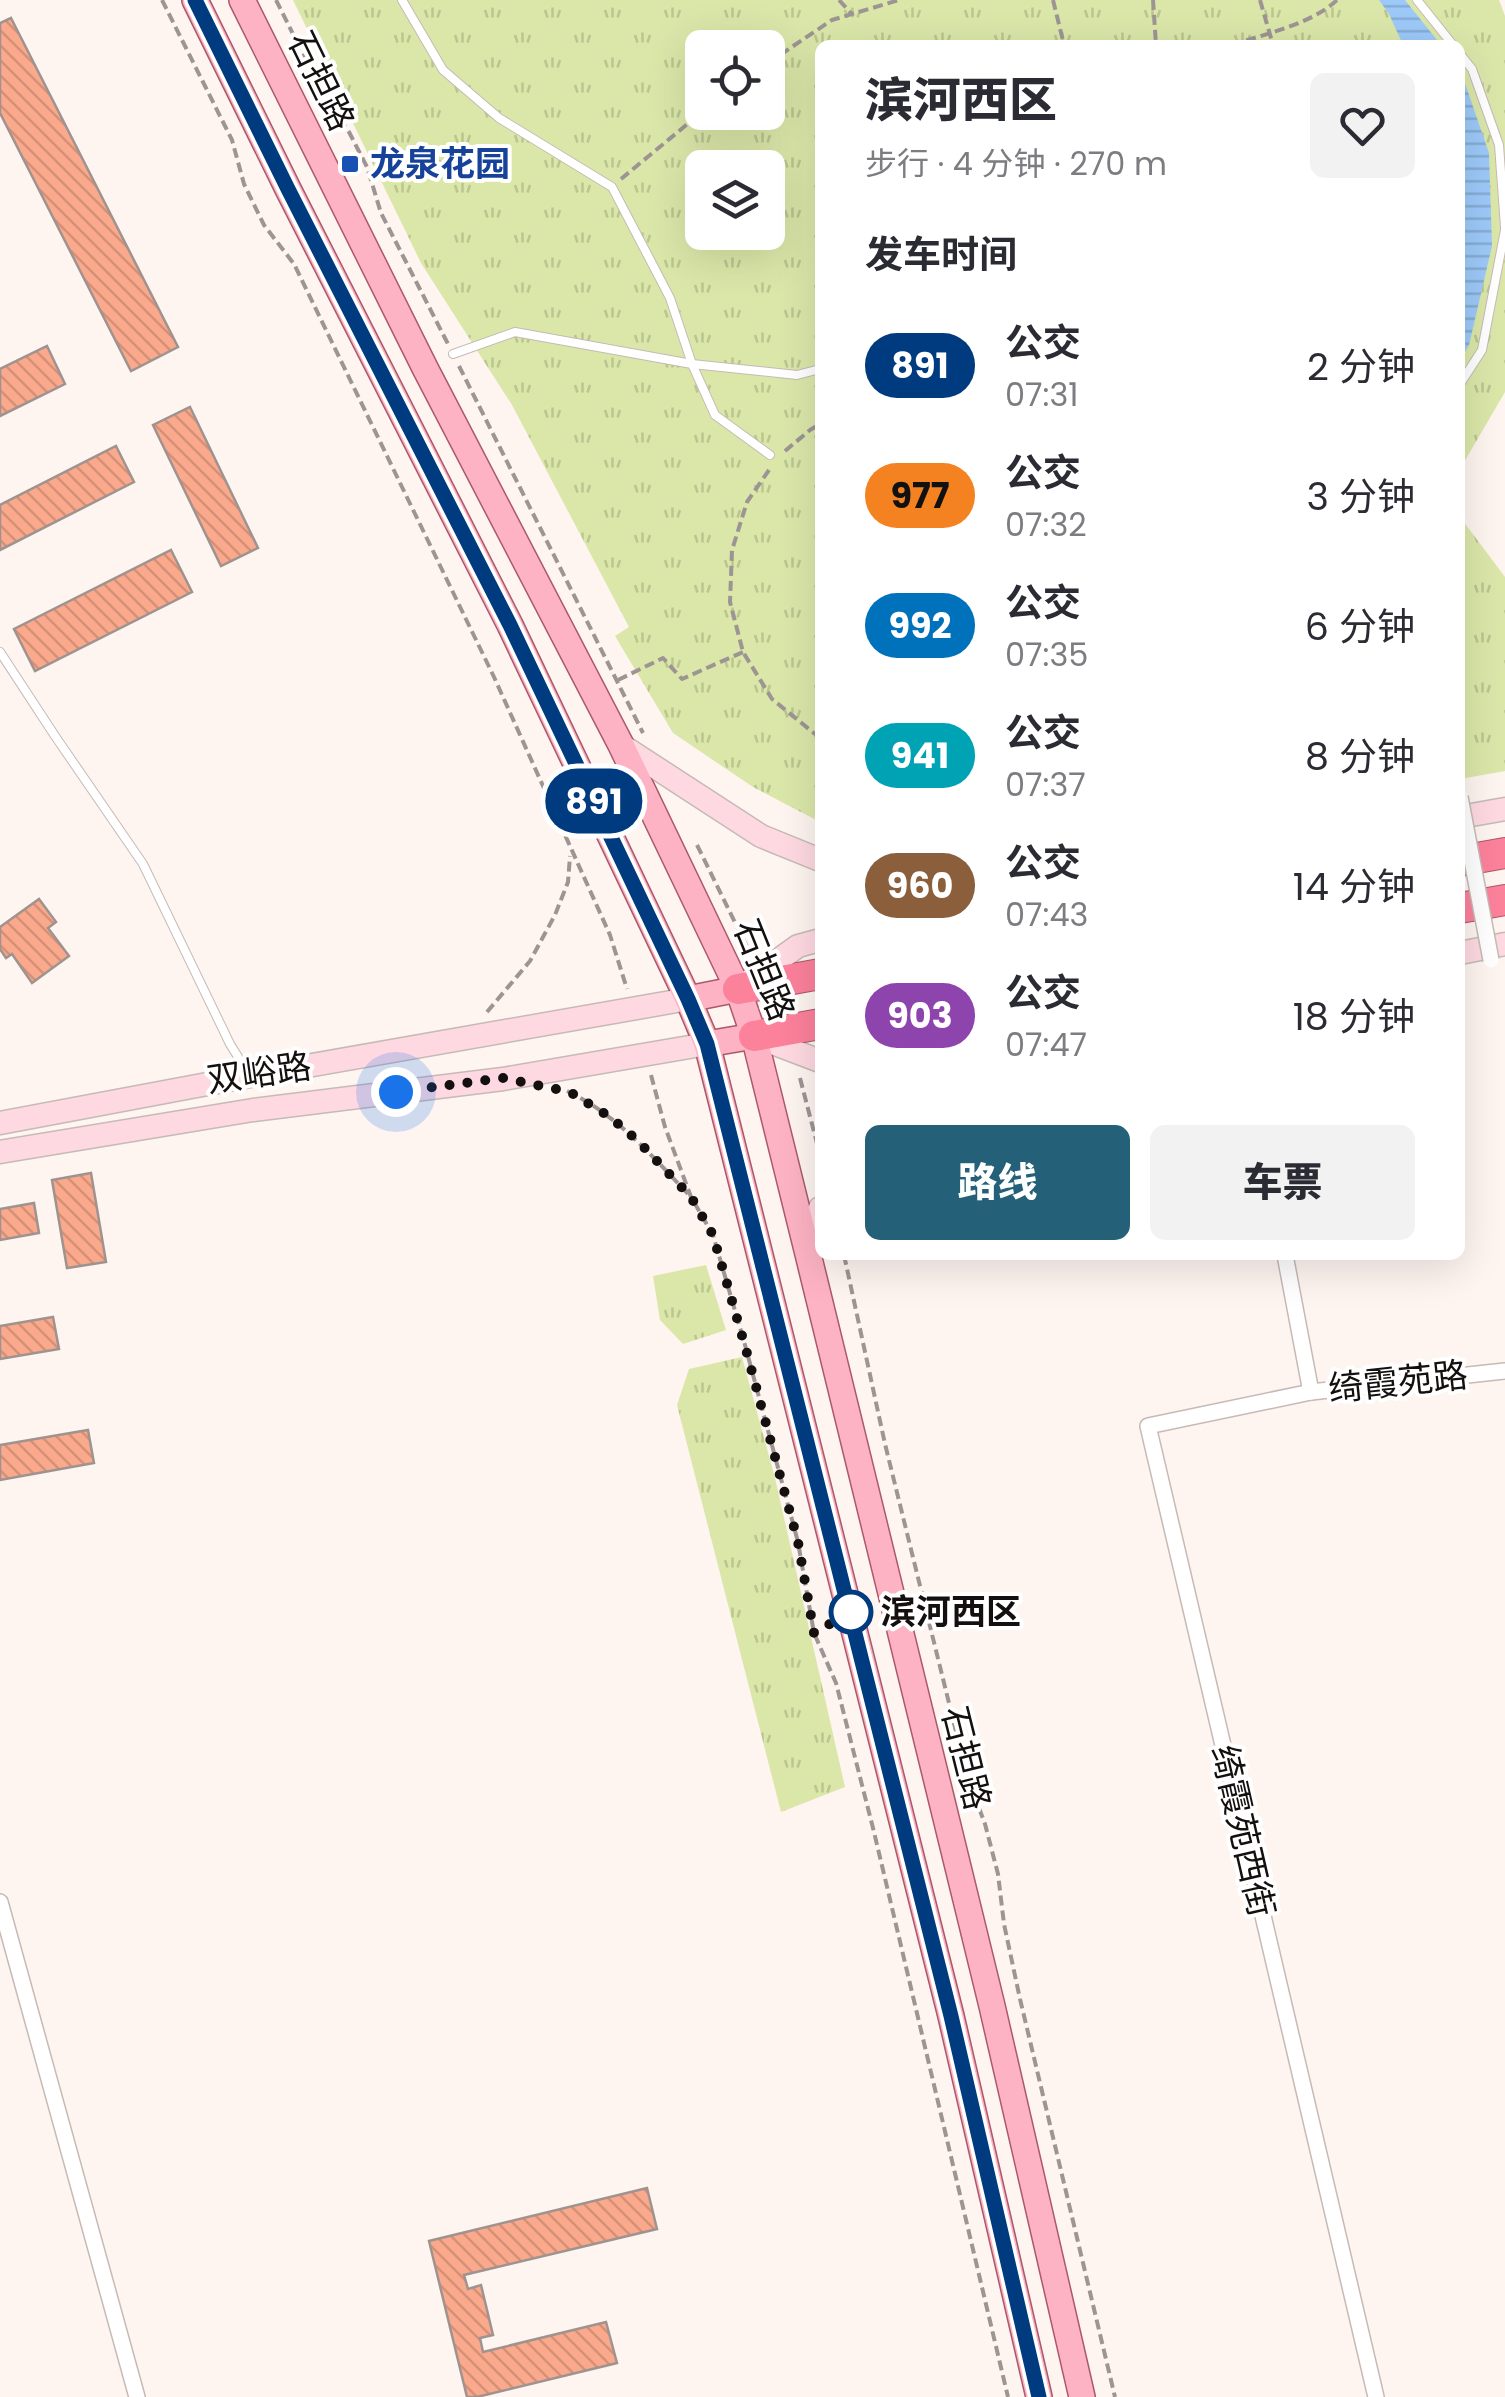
<!DOCTYPE html>
<html lang="zh">
<meta charset="utf-8">
<style>
body{margin:0;font-family:Poppins,"Noto Sans SC",sans-serif;background:#f2f2f3;color:#2b2b33;height:100vh;display:flex;flex-direction:column;font-size:38px;white-space:nowrap}
*{box-sizing:border-box;margin:0}
p{font-size:32px;color:#7c7c81}
.icon{flex:none;width:55px;height:55px;fill:none;stroke:currentColor;stroke-width:2;stroke-linecap:round;stroke-linejoin:round}
.map{position:relative;flex:1;overflow:hidden}
.drawer{position:absolute;left:815px;top:40px;width:650px;height:1220px;display:flex;flex-direction:column;background:#fff;border-radius:15px;box-shadow:0 10px 40px #0002}
.drawer>*{flex:none}
.badge{padding:0 20px;border-radius:32px;font-size:35px;line-height:65px}
.fabs{position:absolute;left:685px;top:30px;display:grid;gap:20px}
.fabs a{display:grid;place-items:center;width:100px;height:100px;border-radius:15px;background:#fff;box-shadow:0 10px 40px #0002;font-size:50px}
.you{position:absolute;width:50px;height:50px;margin:-25px;border:8px solid #fff;border-radius:50%;background:#1a73e8;box-shadow:0 0 0 15px #1a73e833}
.map>.badge{position:absolute;translate:-50% -50%;box-shadow:0 0 0 5px #fff}
h2{padding:0 50px;font-size:38px;line-height:90px}
.round{display:grid;place-items:center;flex:none;width:105px;height:105px;border-radius:15px;background:#f2f2f3}
.headline{display:flex;align-items:center;justify-content:space-between;height:170px;padding:0 50px}
h1{font-size:48px;font-weight:800;line-height:75px}
.primary-button{display:flex;gap:20px;margin-top:auto;padding:20px 50px}
.primary-button a{flex:1;height:115px;border-radius:15px;background:#246078;color:#fff;font-size:40px;font-weight:800;line-height:115px;text-align:center}
.primary-button a+a{background:#f2f2f3;color:#2b2b33}
ul{padding:0;list-style:none}
li{display:flex;align-items:center;gap:30px;height:130px;padding:0 50px}
li div{flex:1}
li b{display:block;font-size:38px}
li em{font-style:normal}
li .badge{min-width:110px;font-weight:700;text-align:center}
.map>svg:first-child{display:block}
.grass{fill:url(#grass-tufts);fill-rule:evenodd}
.water{fill:url(#water-rules)}
.building{fill:url(#building-back-hatch);stroke:#9f938f;stroke-width:2.5}
.lines{fill:none;stroke-linecap:round;stroke-linejoin:round}
.lane-casing{stroke:#c6bab5;stroke-width:10}
.street-casing{stroke:#c6bab5;stroke-width:18}
.secondary-casing{stroke:#c6bab5;stroke-width:25}
.primary-casing{stroke:#ab596a;stroke-width:28}
.highway-casing{stroke:#ab596a;stroke-width:32}
.path{stroke:#9d9593;stroke-width:4;stroke-dasharray:10 5;stroke-linecap:butt}
.lane{stroke:#fff;stroke-width:8}
.street{stroke:#fff;stroke-width:15}
.secondary{stroke:#fed9e1;stroke-width:22}
.primary{stroke:#fdb3c3;stroke-width:25}
.highway{stroke:#fc819b;stroke-width:30}
.street-bridge-casing{stroke:#c6bab5;stroke-width:18;stroke-linecap:butt}
.street-bridge{stroke:#fff;stroke-width:15}
.line-casing{stroke:#fff;stroke-width:22}
.line{stroke:#003b80;stroke-width:15}
.walk{stroke:#14100f;stroke-width:10;stroke-dasharray:0 18}
.transit-dot{fill:#1a4fb4;stroke:#fff;stroke-width:4}
.stop-dot{fill:#fff;stroke:#003b80;stroke-width:5}
.labels{text-anchor:middle;stroke-width:8;stroke-linejoin:round;paint-order:stroke}
.street-label{font-size:35px;fill:#14100f;stroke:#fff}
.transit-label{font-size:35px;font-weight:bold;fill:#164399;stroke:#fff;text-anchor:start}
.stop-label{font-size:35px;font-weight:bold;fill:#14100f;stroke:#fff;text-anchor:start}
</style>
<div class="map">
<svg width="1505" height="2397" viewBox="0 0 1505 2397">
<defs>
<pattern id="grass-tufts" width="24" height="20" patternUnits="userSpaceOnUse" patternTransform="scale(2.5)"><rect width="24" height="20" fill="#dbe7a9"/><path d="M3 7l-1-3M5 7V3M7 7l1-3M15 17l-1-3M17 17v-4M19 17l1-3" fill="none" stroke="#bbc590"/></pattern>
<pattern id="water-rules" width="6" height="5" patternUnits="userSpaceOnUse" patternTransform="scale(2.5)"><rect width="6" height="5" fill="#9dc9f9"/><path d="M0 2.5h6" fill="none" stroke="#86acd4"/></pattern>
<pattern id="building-back-hatch" width="6" height="6" patternUnits="userSpaceOnUse" patternTransform="scale(2.5)"><rect width="6" height="6" fill="#faa98c"/><path d="M-1 5l2 2M0 0l6 6M5-1l2 2" fill="none" stroke="#d59078"/></pattern>
</defs>
<rect width="100%" height="100%" fill="#fef4f0"/>
<g class="grass">
<path d="M293,0h1206l6,16v376l-45,77v-424h-640v777l-67,-35 -80,-54 -58,-97 14,-9 -117,-222 -91,-142zM702,48h66v64h-66zM702,168h66v64h-66z"/>
<path d="M1460,517l45,60v194l-45,8z"/>
<path d="M706,1265l20,65 -43,14 -23,-24 -7,-44z"/>
<path d="M742,1357l33,121 70,309 -64,25 -104,-407 12,-36z"/>
</g>
<g class="water">
<path d="M1379,0h26l36,45h-38l-14,-31z"/>
<path d="M1460,69l29,84 3,93 -23,99 -9,15z"/>
</g>
<g class="building">
<path d="M11,18l167,329 -47,24 -131,-258v-90z"/>
<path d="M47,346l18,38 -65,32v-47z"/>
<path d="M190,407l68,141 -37,18 -68,-141z"/>
<path d="M116,446l18,36 -134,68v-45z"/>
<path d="M171,550l21,42 -157,79 -21,-42z"/>
<path d="M39,899l17,23 -8,6 21,28 -37,27 -20,-29 -6,4 -6,-9v-22z"/>
<path d="M91,1173l15,89 -39,6 -15,-88z"/>
<path d="M34,1203l5,30 -39,7v-31z"/>
<path d="M53,1317l6,32 -59,10v-33z"/>
<path d="M88,1430l6,33 -94,17v-35z"/>
<path d="M647,2188l10,41 -193,46 4,14 13,-4 12,50 -13,3 3,14 123,-30 11,41 -140,34h-10l-38,-156z"/>
</g>
<g class="lines">
<g class="lane-casing">
<g id="lane">
<path d="M402,0l41,70 56,48 113,69 58,111 22,66 23,51 55,40"/>
<path d="M1417,0l36,45"/>
<path d="M1460,54l12,15 27,76 6,82"/>
<path d="M453,354l62,-22 177,32 105,11 23,-6"/>
<path d="M1460,384l22,-34 23,-120"/>
<path d="M0,652l55,84 88,128 87,180 18,29"/>
</g>
</g>
<g class="street-casing">
<g id="street">
<path d="M1285,1255l26,137 194,-21"/>
<path d="M1311,1392l-163,34 228,971"/>
<path d="M0,1902l137,495"/>
</g>
</g>
<g class="secondary-casing">
<g id="secondary">
<path d="M621,745l140,91 59,24"/>
<path d="M1460,817l45,-8"/>
<path d="M1460,953l45,-9"/>
<path d="M742,986l56,-40 22,-6"/>
<path d="M754,1036l66,25"/>
<path d="M0,1123l250,-47 438,-77"/>
<path d="M0,1152l253,-42 250,-31 204,-35"/>
<path d="M808,1254l12,-46"/>
</g>
</g>
<g class="primary-casing">
<g id="primary">
<path d="M195,0l93,189 222,436 178,374 19,45 244,972 88,381"/>
<path d="M242,0l183,368 196,377 117,244 16,47 54,218 184,752 90,391"/>
<path d="M688,999l50,-10"/>
<path d="M707,1044l47,-8"/>
</g>
</g>
<g class="highway-casing">
<g id="highway">
<path d="M1460,861l45,-8"/>
<path d="M1460,908l45,-8"/>
<path d="M738,989l82,-15"/>
<path d="M754,1036l66,-12"/>
</g>
</g>
<g class="path">
<path d="M162,0l70,140 12,44 20,41 30,39 200,413 116,258 17,54"/>
<path d="M276,0l45,90 28,42 18,35 14,46 67,131"/>
<path d="M839,0l13,14"/>
<path d="M1053,0l11,45"/>
<path d="M1153,0l3,45"/>
<path d="M1260,0l13,45"/>
<path d="M1232,45c32,-11 80,-21 105,-45"/>
<path d="M768,63l64,-43 67,-20"/>
<path d="M621,179l81,-67"/>
<path d="M459,366l184,367"/>
<path d="M785,451l25,-21 10,-6"/>
<path d="M769,470l-22,32 -15,48 -2,52 13,50 29,47 48,39"/>
<path d="M618,680l45,-22 19,21 61,-27"/>
<path d="M697,845l53,108"/>
<path d="M487,1012l43,-51 25,-46 13,-33 2,-26"/>
<path d="M651,1075l14,52 26,70 22,38 32,110 53,197 16,91 22,50 38,149 134,565"/>
<path d="M800,1078l20,77"/>
<path d="M567,1091c49,23 85,65 121,103"/>
<path d="M844,1255l41,189 82,332 18,48 13,50 6,50 16,75 95,398"/>
</g>
<use href="#lane" class="lane"/>
<use href="#street" class="street"/>
<use href="#secondary" class="secondary"/>
<use href="#primary" class="primary"/>
<use href="#highway" class="highway"/>
<g class="street-bridge-casing">
<path id="street-bridge" d="M1460,797l31,163"/>
</g>
<use href="#street-bridge" class="street-bridge"/>
</g>
<g class="lines">
<g class="line-casing">
<path id="line" d="M195,0l93,189 222,436 178,374 19,45 244,972 88,381"/>
</g>
<use href="#line" class="line"/>
<path class="walk" d="M396,1092l107,-14 67,14 40,25 28,24 53,56 22,38 32,111 53,196 16,91 37,-21"/>
</g>
<rect class="transit-dot" x="340" y="154" width="20" height="20" rx="5"/>
<circle class="stop-dot" cx="851" cy="1612" r="20"/>
<g class="labels">
<g class="street-label">
<text transform="translate(321 81) rotate(64)" y="12">石担路</text>
<text transform="translate(764 970) rotate(68)" y="12">石担路</text>
<text transform="translate(259 1073) rotate(-8)" y="12">双峪路</text>
<text transform="translate(1398 1382) rotate(-6)" y="12">绮霞苑路</text>
<text transform="translate(966 1758) rotate(76)" y="12">石担路</text>
<text transform="translate(1243 1831) rotate(77)" y="12">绮霞苑西街</text>
</g>
<g class="transit-label">
<text x="370" y="176">龙泉花园</text>
</g>
<g class="stop-label">
<text x="881" y="1624">滨河西区</text>
</g>
</g>
</svg>
<div class="fabs">
<a><svg class="icon" aria-label="locate" viewBox="0 0 24 24"><circle cx="12" cy="12" r="6"/><path d="M12 2v4M12 18v4M2 12h4M18 12h4"/></svg></a>
<a><svg class="icon" aria-label="layers" viewBox="0 0 24 24"><path d="M12 4l9 5-9 5-9-5zM3 14l9 5 9-5"/></svg></a>
</div>
<div class="you" style="left:396px;top:1092px"></div>
<b class="badge" style="left:594px;top:801px;background:#003b80;color:#fff">891</b>
<section class="drawer">
<div class="headline"><div><h1>滨河西区</h1><p>步行 · 4 分钟 · 270 m</p></div><a class="round"><svg class="icon" aria-label="heart" viewBox="0 0 24 24"><path d="M12 20l-8-8c-3-5 5-10 8-4 3-6 11-1 8 4z"/></svg></a></div>
<h2>发车时间</h2>
<ul>
<li><span class="badge" style="background:#003b80;color:#fff">891</span><div><b>公交</b><p>07:31</p></div><em>2 分钟</em></li>
<li><span class="badge" style="background:#f58220;color:#111">977</span><div><b>公交</b><p>07:32</p></div><em>3 分钟</em></li>
<li><span class="badge" style="background:#0072bc;color:#fff">992</span><div><b>公交</b><p>07:35</p></div><em>6 分钟</em></li>
<li><span class="badge" style="background:#00a3b4;color:#fff">941</span><div><b>公交</b><p>07:37</p></div><em>8 分钟</em></li>
<li><span class="badge" style="background:#8b5e3c;color:#fff">960</span><div><b>公交</b><p>07:43</p></div><em>14 分钟</em></li>
<li><span class="badge" style="background:#8e44ad;color:#fff">903</span><div><b>公交</b><p>07:47</p></div><em>18 分钟</em></li>
</ul>
<div class="primary-button"><a>路线</a><a>车票</a></div>
</section>
</div>
